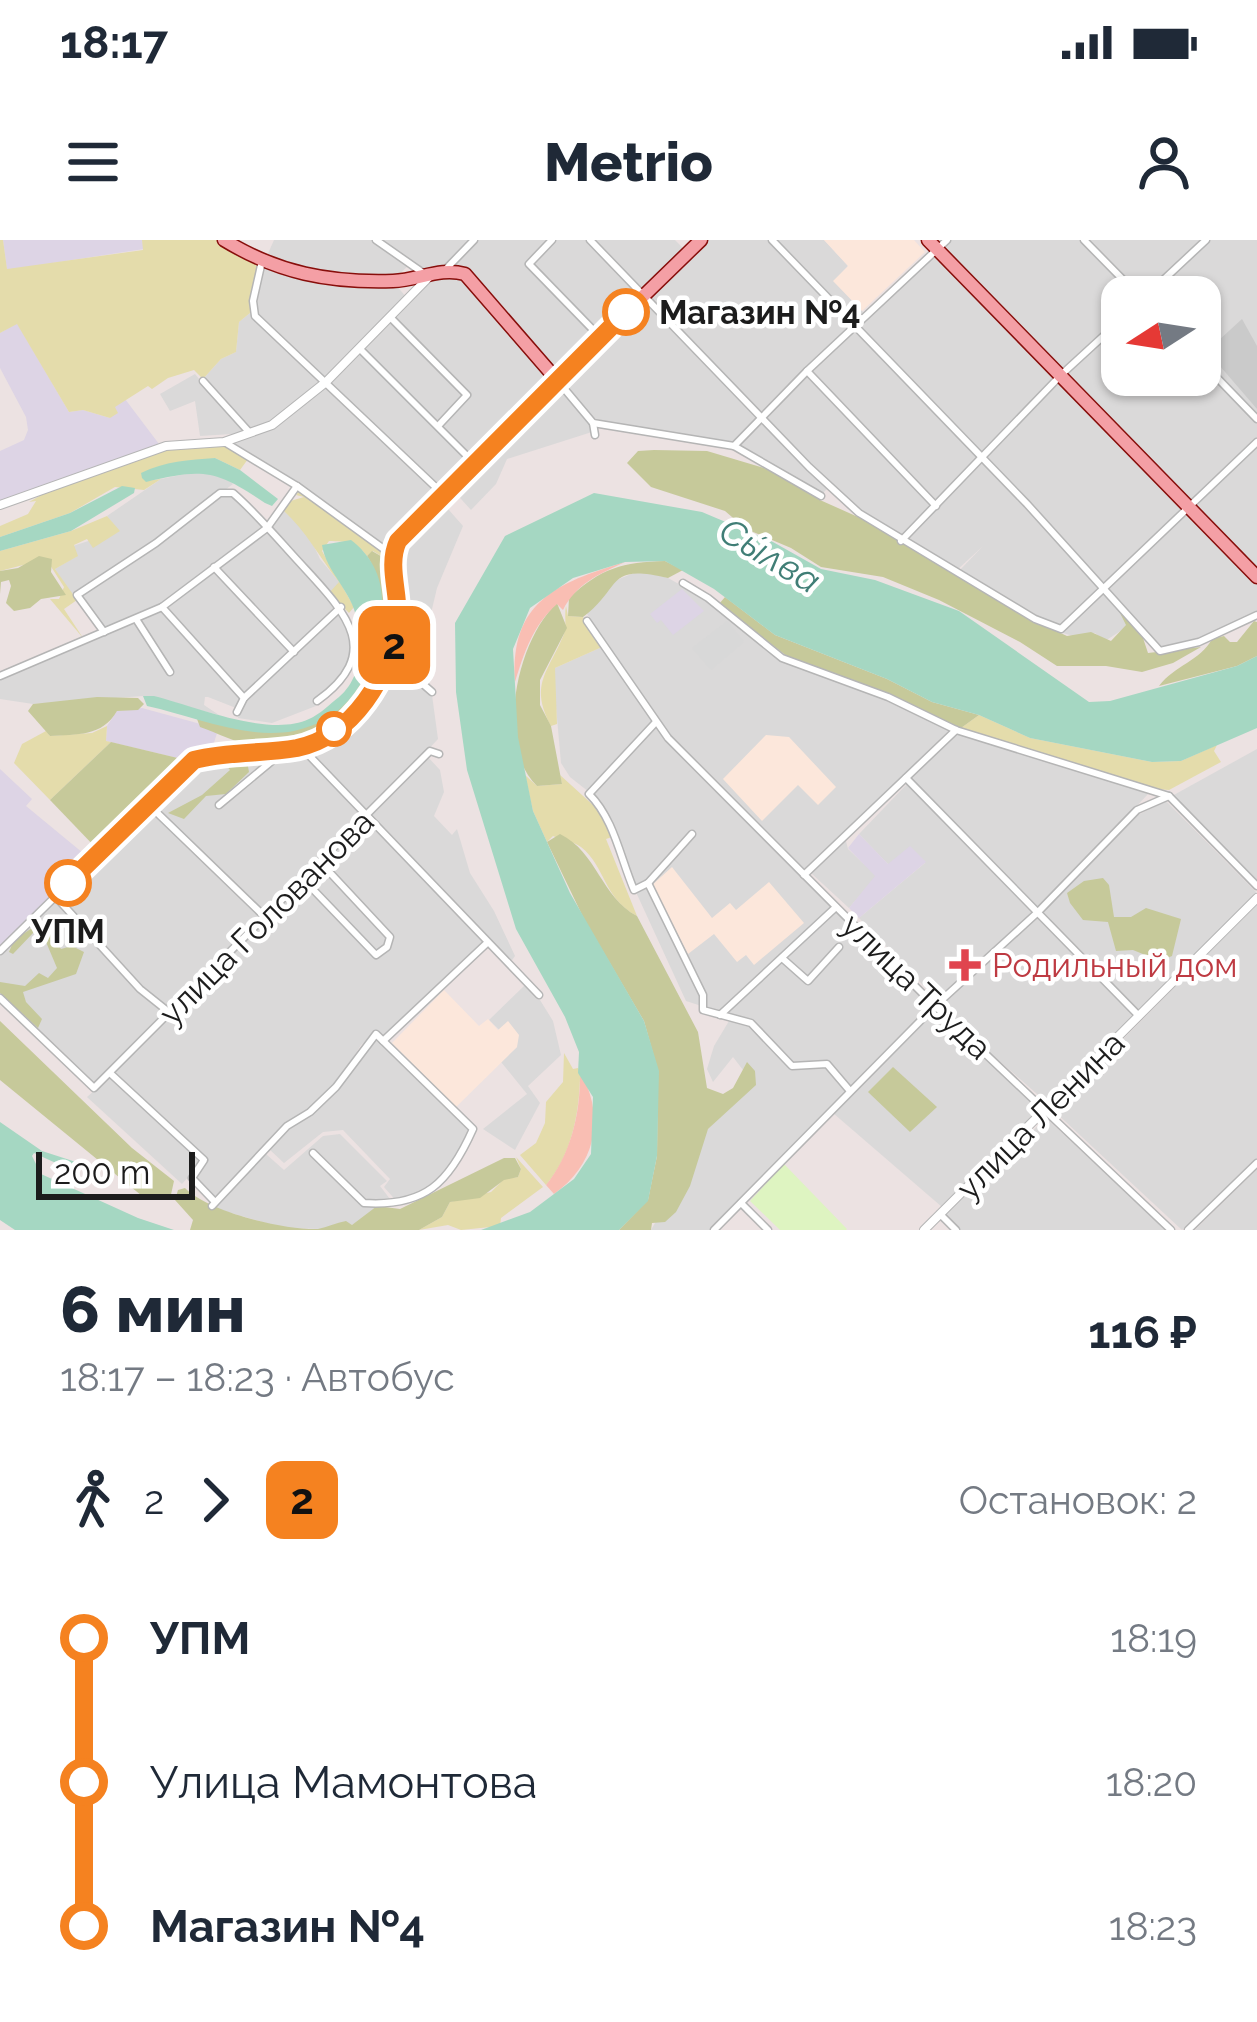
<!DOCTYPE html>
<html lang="ru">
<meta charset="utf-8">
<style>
body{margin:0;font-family:Raleway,sans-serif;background:#f6f6f7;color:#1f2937;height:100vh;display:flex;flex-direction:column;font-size:45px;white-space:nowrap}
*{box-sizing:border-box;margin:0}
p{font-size:39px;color:#747a83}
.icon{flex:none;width:66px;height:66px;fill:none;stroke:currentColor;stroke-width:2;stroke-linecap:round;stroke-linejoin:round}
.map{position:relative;height:990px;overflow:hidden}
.sheet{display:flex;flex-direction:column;background:#fff;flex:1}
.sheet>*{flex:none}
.badge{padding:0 24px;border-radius:18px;font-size:42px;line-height:78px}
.needle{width:78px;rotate:258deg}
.fabs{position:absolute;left:1101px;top:36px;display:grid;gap:24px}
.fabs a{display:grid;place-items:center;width:120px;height:120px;border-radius:24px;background:#fff;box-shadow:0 3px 9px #0004;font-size:60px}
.scale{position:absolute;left:36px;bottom:30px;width:159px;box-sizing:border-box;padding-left:12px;border:6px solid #1c1c1c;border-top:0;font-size:33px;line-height:42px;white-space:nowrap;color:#1c1c1c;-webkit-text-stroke:9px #fff;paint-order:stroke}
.map>.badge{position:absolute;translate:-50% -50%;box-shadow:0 0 0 6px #fff}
.legs{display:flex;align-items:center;gap:18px;height:132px;padding:0 60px;font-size:39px}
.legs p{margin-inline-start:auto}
.summary{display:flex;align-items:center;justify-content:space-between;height:204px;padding:0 60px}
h1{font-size:66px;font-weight:800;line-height:90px}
ul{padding:0 60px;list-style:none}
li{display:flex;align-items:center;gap:42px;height:144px;font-size:45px}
li i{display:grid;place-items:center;width:18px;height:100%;margin:0 15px;background:currentColor}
li i::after{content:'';width:30px;height:30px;margin:-15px;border:9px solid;border-radius:50%;background:#fff}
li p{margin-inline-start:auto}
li:first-child i{background:linear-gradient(#0000 50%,currentColor 0)}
li:last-child i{background:linear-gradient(currentColor 50%,#0000 0)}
.status{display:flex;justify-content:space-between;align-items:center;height:84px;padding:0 60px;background:#fff;direction:ltr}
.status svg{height:33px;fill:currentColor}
header{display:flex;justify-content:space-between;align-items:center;height:156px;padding:0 60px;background:#fff;font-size:54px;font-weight:800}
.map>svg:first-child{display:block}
.residential{fill:#dad9d9}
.industrial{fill:#ddd4e5}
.education{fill:#fce7db}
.religious{fill:#cacaca}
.grass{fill:#e4dcab}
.forest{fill:#c6c99a}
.sand{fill:#f9beb3}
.park{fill:#def4c1}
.parking{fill:#d8d8d8}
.water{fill:#a5d7c2}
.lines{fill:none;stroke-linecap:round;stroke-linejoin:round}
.minor-casing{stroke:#b5b5b5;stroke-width:9}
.tertiary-casing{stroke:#b5b5b5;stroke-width:10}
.primary-casing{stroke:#880e0b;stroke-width:15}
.minor{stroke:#fff;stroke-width:6}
.tertiary{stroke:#fff;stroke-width:8}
.primary{stroke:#f49fa5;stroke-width:12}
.line-1-casing{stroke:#fff;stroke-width:27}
.line-1{stroke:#f58220;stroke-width:18}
.stop-1-dot{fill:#fff;stroke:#f58220;stroke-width:6}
.health-dot{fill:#e0444e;stroke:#fff;stroke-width:4.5}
.labels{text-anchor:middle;stroke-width:9;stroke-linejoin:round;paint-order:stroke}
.stop-label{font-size:33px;font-weight:bold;fill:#1c1c1c;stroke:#fff;text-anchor:start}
.street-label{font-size:33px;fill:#1c1c1c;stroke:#fff}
.health-label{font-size:33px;fill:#be3a42;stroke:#fff;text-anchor:start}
.water-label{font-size:36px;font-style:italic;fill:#407e76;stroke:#fff}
</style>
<div class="status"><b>18:17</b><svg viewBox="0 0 49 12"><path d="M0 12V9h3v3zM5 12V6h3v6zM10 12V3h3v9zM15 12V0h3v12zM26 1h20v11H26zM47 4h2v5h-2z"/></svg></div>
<header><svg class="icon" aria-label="menu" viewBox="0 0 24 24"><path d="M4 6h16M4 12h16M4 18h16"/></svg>Metrio<svg class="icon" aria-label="person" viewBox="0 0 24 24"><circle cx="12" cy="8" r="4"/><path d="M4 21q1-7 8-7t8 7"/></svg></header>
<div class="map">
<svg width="1257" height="990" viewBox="0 0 1257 990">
<rect width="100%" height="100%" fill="#ece2e2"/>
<g class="residential">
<path d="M274,0h99l36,25 -15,14 -67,-2 -61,-19z"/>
<path d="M379,0h93l-26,27 -17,8z"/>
<path d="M476,0h75l-23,23 70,74 -41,41 -91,-105 -18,-4z"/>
<path d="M554,0h34l54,56 -42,40 -69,-73z"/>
<path d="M592,0h83l12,12 -43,42z"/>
<path d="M703,0h67l83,86 -89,89 -118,-119z"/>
<path d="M775,0h49l24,26 -14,15 31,33 -10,10z"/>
<path d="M949,0h132l57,57h-16v20l-60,55 -123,-122z"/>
<path d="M1085,0h119l-61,57z"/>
<path d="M1209,0h48v177l-57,-59v-61h-53z"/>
<path d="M937,12l122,123 -158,164 -41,-26 -95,-96z"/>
<path d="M263,24l33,14 51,8 49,-1 10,12 -82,82 -67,-64 -2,-14z"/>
<path d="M464,35l91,105 -81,80 -33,-35 28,-29 -76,-77 42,-42z"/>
<path d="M644,59l118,118 -29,28 -140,-23 -33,-41z"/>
<path d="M250,73l71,68 -36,33 -34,19 -48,-54 18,-20 15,-7 3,-30z"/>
<path d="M391,80l75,75 -26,28 -78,-73z"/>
<path d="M1122,81v54h78v-13l57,60v18l-68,62 -125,-128z"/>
<path d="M360,111l112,111 -29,31 -116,-111z"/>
<path d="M195,134l28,34 25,25 -48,3 -5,-35 -25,10 -10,-17z"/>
<path d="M1062,139l125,128 -83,80 -120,-130z"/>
<path d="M326,144l116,111 -46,45 -5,12 -94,-68 -68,-43 31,-7 25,-14z"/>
<path d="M557,144l38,47 -88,28 -11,25 -25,26 -19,-21z"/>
<path d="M764,179l65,68 -8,8 -86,-49z"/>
<path d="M1257,204v128l-63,-65z"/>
<path d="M982,219l120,130 -41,39 -26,-10 -77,-46 25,-26 -27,25 -54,-31z"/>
<path d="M195,232l27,4 11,8 -77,57 -84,54 -17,-26 22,-13 -4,-10 46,-15 -12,-15 54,-37z"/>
<path d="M232,254l33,33 -104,79 -57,25 -26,-36 142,-100z"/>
<path d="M441,261l22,25 -26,62 -13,55 6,45 -36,-31 7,-45 -6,-57 4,-11z"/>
<path d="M283,270l24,22 13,27 20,24 -11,10 -60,-66z"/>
<path d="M1190,272l67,69v33l-59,27 -37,9 -56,-60z"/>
<path d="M267,289l73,80 11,26 2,21 -16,30 -23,15 2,5 -44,17 -34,-5 6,-22 -81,-89z"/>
<path d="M639,331l29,7 38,21 74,61 104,37 68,35 -149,138 -132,-134 -84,-122 27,-33z"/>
<path d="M1104,351l18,21 5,10 -2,6 -20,13 -10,-8 -19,4 -16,-5z"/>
<path d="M161,369l80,89 -5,10 -28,-11h-3l-1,8 15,10 -76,-19 -110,8 -33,-5v-21z"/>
<path d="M602,407l51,74 -64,71 -19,-15 -9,-14 -8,-90 2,-5z"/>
<path d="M392,420l40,35 6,44 -72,76 -62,-68 55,-34z"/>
<path d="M656,485l276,282 -81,83 -24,-27 -34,2 -42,-43 -65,-21 -74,-161 -3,-27 -19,-19z"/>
<path d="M956,492l194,60 -112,118 -129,-132z"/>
<path d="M1257,509v135l-85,-88z"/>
<path d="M301,510l62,67 -97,99 -117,-113 56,-45z"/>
<path d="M427,516l13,14 4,22 -10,24 18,19 5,-6 13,44 24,38 21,45 -5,7 -143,-146z"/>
<path d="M907,544l127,128 -97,88 -78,-82 66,-55 -37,1 -29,-30z"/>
<path d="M1166,561l91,92 -118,121 -99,-102 98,-97z"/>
<path d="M148,566l118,113 55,-55 68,74 -3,9 -10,8 -14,-14 13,15 13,-8 4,-11 -70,-74 44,-44 118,125 -86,83 -14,11 -8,-6 -15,13 -26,41 -26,25 -22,13 -73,77 -20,-23 12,-19 -93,-85 144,-146 -87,83 -28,-24 -84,-91z"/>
<path d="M846,601l2,8 28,27 -27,32 -38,-35z"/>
<path d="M55,658l83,92 31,23 -75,73 -94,-89v-44z"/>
<path d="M1257,664v257l-75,69 -129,-120z"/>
<path d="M1039,676l97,100 -90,86 -108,-95z"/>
<path d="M525,745l15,15 13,21 8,34 -33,31 12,17 -25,47 -32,-21 44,-35 -26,-32 16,-15 -28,-27z"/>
<path d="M936,769l107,101 -101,97 -109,-94z"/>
<path d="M729,781l20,5 42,42 36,-3 21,27 -138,138h-59l57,-101 26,-25 13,-41 -4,7 -10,-13 -20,25 -6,-13 7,-23z"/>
<path d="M376,797l96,93 -17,35 -24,22 -32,17 -15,-17 6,-8 -47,-49 -20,2 -39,31 -16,-15 69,-59z"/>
<path d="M111,836l92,84 -21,24 -95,-87z"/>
<path d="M1046,878l120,112h-206l-15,-15z"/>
<path d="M340,894l47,47 -7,5 10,13 -33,24 -5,2 -7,-3 -24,7 -38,-1 -69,-20 52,-54 18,16 39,-34z"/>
<path d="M1257,929v61h-62z"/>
</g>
<g class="industrial">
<path d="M3,0h139l2,9 -137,21z"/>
<path d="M17,83l52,89 14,-2 27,8 4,-11 11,-8 34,45 -159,59v-52l24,-11 4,-10 -2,-13 -26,-49v-35z"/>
<path d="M682,349l22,22 -31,24 -12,-15 -4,3 -7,-9z"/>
<path d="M142,468l55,15 20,10 -6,19 -25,8 -80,-19 1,-15 10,-15z"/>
<path d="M0,529l32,30 -6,7 63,52 -89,89z"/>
<path d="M859,594l29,30 22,-18 16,16 -67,56 -10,-10 26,-32 -27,-28z"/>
</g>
<g class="education">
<path d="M824,0h90l11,12 -63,59 -29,-30 15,-15z"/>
<path d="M766,495l23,2 47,50 -18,18 -20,-20 -36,36 -39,-42z"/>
<path d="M672,627l40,51 18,-15 6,7 33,-28 35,41 -50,42 -8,-10 -9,7 -23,-28 -26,20 -36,-69z"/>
<path d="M444,750l35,36 9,-7 10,11 10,-9 11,14 -2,12 -61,60 -64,-64z"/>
</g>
<path class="religious" d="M1242,79l15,27v63l-50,-58z"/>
<g class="grass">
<path d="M0,0h3l4,29 136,-19 -1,-10h75l42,24 -9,49 -11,9 -3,30 -15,7 -18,20 -9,-9 -26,8 -16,11 -4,-3 -33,21 3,6 -8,5 -27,-8 -14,2 -52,-88 -17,9z"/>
<path d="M225,204l23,15 -8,11 -25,-12 -69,23 15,-2 -17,11 -29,-3 -45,26 -70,24v-11l28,-12 8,-13 -7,1 14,-8 120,-45z"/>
<path d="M300,250l85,63 1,6 -13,-8 -6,5c-12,-16 -21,-14 -38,-15l-7,10 32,56 -5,6 -20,-20 10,-11c-20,-25 -32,-50 -56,-72l4,-8 17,-5 -8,-2z"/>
<path d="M107,276l13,15 -27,17 -6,-9 -13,6 4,11 -23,13 22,31 -13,9 19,29 -33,-39h9l5,-12 -14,-22 -23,-1 -27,7v-20l71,-20z"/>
<path d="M566,366l2,10 15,1 19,30 -47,21 2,56 -6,2c-22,-42 -3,-53 13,-92 3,-9 0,-18 2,-28z"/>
<path d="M979,475l51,23 122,24 29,-1 36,-16 -3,6 7,11 -52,28 -12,-1 -120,-34 -76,-27z"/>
<path d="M107,486l-1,15 5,1 -61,58 -36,-37 8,-19 24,-13 4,5 42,-3z"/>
<path d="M525,535l12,11 25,-2 -2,-9 44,40 8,22 -6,2 31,77c-34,-18 -31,-49 -56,-69 -7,-5 -20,-8 -28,-11l-6,6 -14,-31z"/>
<path d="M564,813l9,16 5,-1 5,9 -3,1c-1,37 -9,78 -34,107l-26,-30 16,-12 9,-20 1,-21 17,-20z"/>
<path d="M516,917l27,30 -42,31 -1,8 -39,4 -13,-5 -29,5 23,-13 8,-15 41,-10 13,-13 14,-2 3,-8z"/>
</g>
<g class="forest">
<path d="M654,210l53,1 60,18 53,31 47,21 159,96 41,19 24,-4 20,9 15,-16 -7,-14 24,27 5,15 53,-6 -28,16 -31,9 -36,-6h-49l-37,-24 -81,-42 -56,-23 -62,-10 -30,-19 -45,-19 -21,-18 -74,-24 -24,-24 11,-12z"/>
<path d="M372,311l14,8c11,63 4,128 -53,166 -21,13 -46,23 -71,22 -20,-1 -42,-13 -62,-20l-3,-8c92,25 162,15 178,-92 4,-28 8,-46 -8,-71z"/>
<path d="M39,316l13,3 -1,13 15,23 -25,4 -11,9 -16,3 -8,-8 5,-17 -2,-6 -8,2 -1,12v-23l18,-3z"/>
<path d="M665,321l18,9 -15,8c-63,-15 -45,9 -85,39l-15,-1 1,-18c32,-30 54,-36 96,-37z"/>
<path d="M725,357l50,38 112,44 45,23 47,13 -18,13 -94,-42 -79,-29 -69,-53z"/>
<path d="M557,363l10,25 -27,52v25l11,21 11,58 -25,2c-42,-40 -21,-145 20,-183z"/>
<path d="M1254,381l3,1v34l-20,10 -78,20c16,-21 41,-25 53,-47l12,-3 6,6h7z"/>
<path d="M97,457l41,1 6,6 -6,6 -21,1c-15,26 -40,23 -67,25l-22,-25 5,-7z"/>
<path d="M111,502l75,18 -89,89 -47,-49z"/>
<path d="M246,516l3,16 -23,22 -20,2 -22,23 -16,-6 34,-18 28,-25 -4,-5 -21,1 -3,-5z"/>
<path d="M560,594c37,18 41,63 77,82l61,116 9,56 16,6 10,-6 14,-26 8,9 1,14 -48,44 -18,57 -14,26 -11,10 -13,1 -1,7h-32l29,-30 9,-44 1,-85 -14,-50 -60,-102 -37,-77z"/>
<path d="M1103,638l6,7 5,32h17l15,-9 35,11 -9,37 -12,5 -27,-11 -17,1 -8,-29 -25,-2 -13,-17 -3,-10 17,-12z"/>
<path d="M44,680l17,29 11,-3 12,6 -8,22 -53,18 3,10 16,17 -4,9 -38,-35v-11l25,4 14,-13 9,5 9,-10 -11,-26 -12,-10 -21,22 -4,-2 5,-12z"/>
<path d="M0,781l132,127 42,33 -4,18 -23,1 -147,-120z"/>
<path d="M893,827l44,40 -27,25 -42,-40z"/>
<path d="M504,918h11l6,11 -3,8 -14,3 -24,18 -30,4 -8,15 -23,13h-229l3,-10 -18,-20 3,-10 7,-2c23,24 99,42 133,41 9,-2 18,-6 28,-8l6,4 25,-19 23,3z"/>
</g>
<g class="sand">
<path d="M625,322c-26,12 -49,22 -62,48l-6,-6c-24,21 -33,49 -42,78 -5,-80 41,-99 110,-120z"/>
<path d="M580,837h3c22,44 11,89 -29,117l-8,-9c24,-29 34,-70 34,-108z"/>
</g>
<path class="park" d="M784,924l63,65 -1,1h-66l-30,-29z"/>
<path class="parking" d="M727,381l17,21 -33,28 -19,-22z"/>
<g class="water">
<path d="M215,218l25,12 38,29 -6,7 -7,-3c-49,-33 -61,-35 -119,-21l-4,-4 -1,-5c24,-12 48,-13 74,-15z"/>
<path d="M122,246l13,2 -1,5 -63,38 -71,20v-14l70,-24z"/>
<path d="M594,253l108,19 71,30 48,27 54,11 84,31 130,91 21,-1 127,-35 20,-10v72l-76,33 -29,1 -122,-24 -51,-23 -47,-13 -45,-23 -112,-44 -61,-46 -49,-28 -40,1 -52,16 -43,30 -17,41 5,88 15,74 37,82 74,128 15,50 -2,85 -9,45 -29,29h-138l49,-18 44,-33 17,-25 2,-57 -15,-24 1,-21 -14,-35 -49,-88 -49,-159 -11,-78 -1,-69 50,-87z"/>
<path d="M351,300c20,15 32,38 31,64 -1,9 -7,18 -7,27 -2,49 -30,89 -81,100 -48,9 -101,-15 -147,-25l-4,-10h11c40,10 115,42 155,23 10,-4 21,-15 30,-22 22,-19 24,-50 18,-77 -5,-29 -31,-48 -35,-75z"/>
<path d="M0,882l42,29 37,12v6l-8,1 -37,-17 -2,3 9,18 97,44 36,12h-159l-15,-10z"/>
</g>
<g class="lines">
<g class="minor-casing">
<g id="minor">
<path d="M376,0l50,35"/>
<path d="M552,0l-23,24 71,73"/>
<path d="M590,0l219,227 50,46 176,106 26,10 196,-187"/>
<path d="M772,0l255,264 133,147 39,-9 58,-27"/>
<path d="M1084,0l56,57"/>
<path d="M262,21l-9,40 2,15 189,179"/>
<path d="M446,29l28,-29"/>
<path d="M1145,57l61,-57"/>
<path d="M391,78l76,77 -28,30"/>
<path d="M360,109l114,114"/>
<path d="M1200,120l57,59"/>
<path d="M807,131l129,135"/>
<path d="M203,141l46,51"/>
<path d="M593,183l2,12"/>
<path d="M226,203l71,43 95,69"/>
<path d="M734,206l73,-75 140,-131"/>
<path d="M901,301l161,-167 60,-55"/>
<path d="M214,327l80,85"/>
<path d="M683,343l25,15 74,60 106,39 68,33 213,66 88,90"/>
<path d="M162,367l82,91"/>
<path d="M136,379l34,53"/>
<path d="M587,381l81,117 267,268 236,224"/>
<path d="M104,392l-27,-37 79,-52 64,-50h13c24,21 44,45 66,69 44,48 88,89 18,139"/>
<path d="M392,417l40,35"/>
<path d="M0,436l162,-69 105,-79 30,-42"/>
<path d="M237,472l7,-14 97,-91"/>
<path d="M656,482l-67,72c25,25 31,63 45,96l14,-7 55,112v15l48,13 41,43 35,-2 23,27"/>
<path d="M301,507l238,248"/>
<path d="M906,538l233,238"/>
<path d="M147,563l118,114"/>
<path d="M219,565l65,-54"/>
<path d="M804,635l152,-145"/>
<path d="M304,640l72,75 11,-8 3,-10 -69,-74"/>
<path d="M648,643l44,-49"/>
<path d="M55,656l85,93 30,24"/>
<path d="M0,711l194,-191c34,-9 69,-5 103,-12 57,-12 92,-71 100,-124 4,-28 -10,-57 1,-83l159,-161 36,43 141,23 87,50"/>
<path d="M782,718l26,23 31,-34"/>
<path d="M0,758l94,90 336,-337 9,3"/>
<path d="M720,775l116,-108"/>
<path d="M383,801l104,-98"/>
<path d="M111,834l93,86 -12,18 23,24"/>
<path d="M741,963l27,27"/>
<path d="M212,966l75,-80 23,-14 26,-25 40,-53 97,95c-24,54 -48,78 -109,74l-51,-50"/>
<path d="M940,974l16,16"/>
<path d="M714,990l221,-224 103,-94 99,-102 32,-14"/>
<path d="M1188,990l69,-67"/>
</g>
</g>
<g class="tertiary-casing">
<g id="tertiary">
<path d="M0,265l166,-59 58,-4 48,-17 54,-43 103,-105"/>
<path d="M924,990l333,-332"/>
</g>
</g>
<g class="primary-casing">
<g id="primary">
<path d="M224,0c54,33 105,43 169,41 26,-1 47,-14 72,-7l92,106 144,-140"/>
<path d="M928,0l329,337"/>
</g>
</g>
<use href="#minor" class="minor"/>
<use href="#tertiary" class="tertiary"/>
<use href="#primary" class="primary"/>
</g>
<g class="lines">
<g class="line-1-casing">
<path id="line-1" d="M68,643l126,-123c35,-9 69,-6 103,-12 57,-12 92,-72 100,-124 4,-28 -11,-57 1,-83l228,-229"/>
</g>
<use href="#line-1" class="line-1"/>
</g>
<g class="stop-1-dot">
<circle cx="626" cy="72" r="21"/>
<circle cx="334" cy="489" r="15"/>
<circle cx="68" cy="643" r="21"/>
</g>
<path class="health-dot" d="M959 707h12v12h12v12h-12v12h-12v-12h-12v-12h12z"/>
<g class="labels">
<g class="stop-label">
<text x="659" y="84">Магазин №4</text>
<text x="68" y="703" text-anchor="middle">УПМ</text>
</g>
<g class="street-label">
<text transform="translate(266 677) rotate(-45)" y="12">улица Голованова</text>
<text transform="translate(917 746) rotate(44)" y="12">улица Труда</text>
<text transform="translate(1040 875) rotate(-45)" y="12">улица Ленина</text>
</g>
<g class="health-label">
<text x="992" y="737">Родильный дом</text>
</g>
<g class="water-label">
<text transform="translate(770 315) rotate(31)" y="13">Сы́лва</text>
</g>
</g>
</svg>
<div class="fabs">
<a><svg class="needle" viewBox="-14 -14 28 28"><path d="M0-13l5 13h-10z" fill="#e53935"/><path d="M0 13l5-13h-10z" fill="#747a83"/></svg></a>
</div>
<div class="scale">200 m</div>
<b class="badge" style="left:394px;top:405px;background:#f58220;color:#111">2</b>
</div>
<section class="sheet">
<div class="summary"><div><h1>6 мин</h1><p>18:17 – 18:23 · Автобус</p></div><b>116 ₽</b></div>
<div class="legs"><svg class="icon" aria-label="walk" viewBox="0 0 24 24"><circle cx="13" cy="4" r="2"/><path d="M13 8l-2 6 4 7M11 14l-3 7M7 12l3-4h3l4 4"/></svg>2<svg class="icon" aria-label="forward" viewBox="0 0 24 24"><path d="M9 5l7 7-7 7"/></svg><b class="badge" style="background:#f58220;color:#111">2</b><p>Остановок: 2</p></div>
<ul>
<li><i style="color:#f58220"></i><b>УПМ</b><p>18:19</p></li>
<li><i style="color:#f58220"></i><span>Улица Мамонтова</span><p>18:20</p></li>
<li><i style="color:#f58220"></i><b>Магазин №4</b><p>18:23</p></li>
</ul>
</section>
